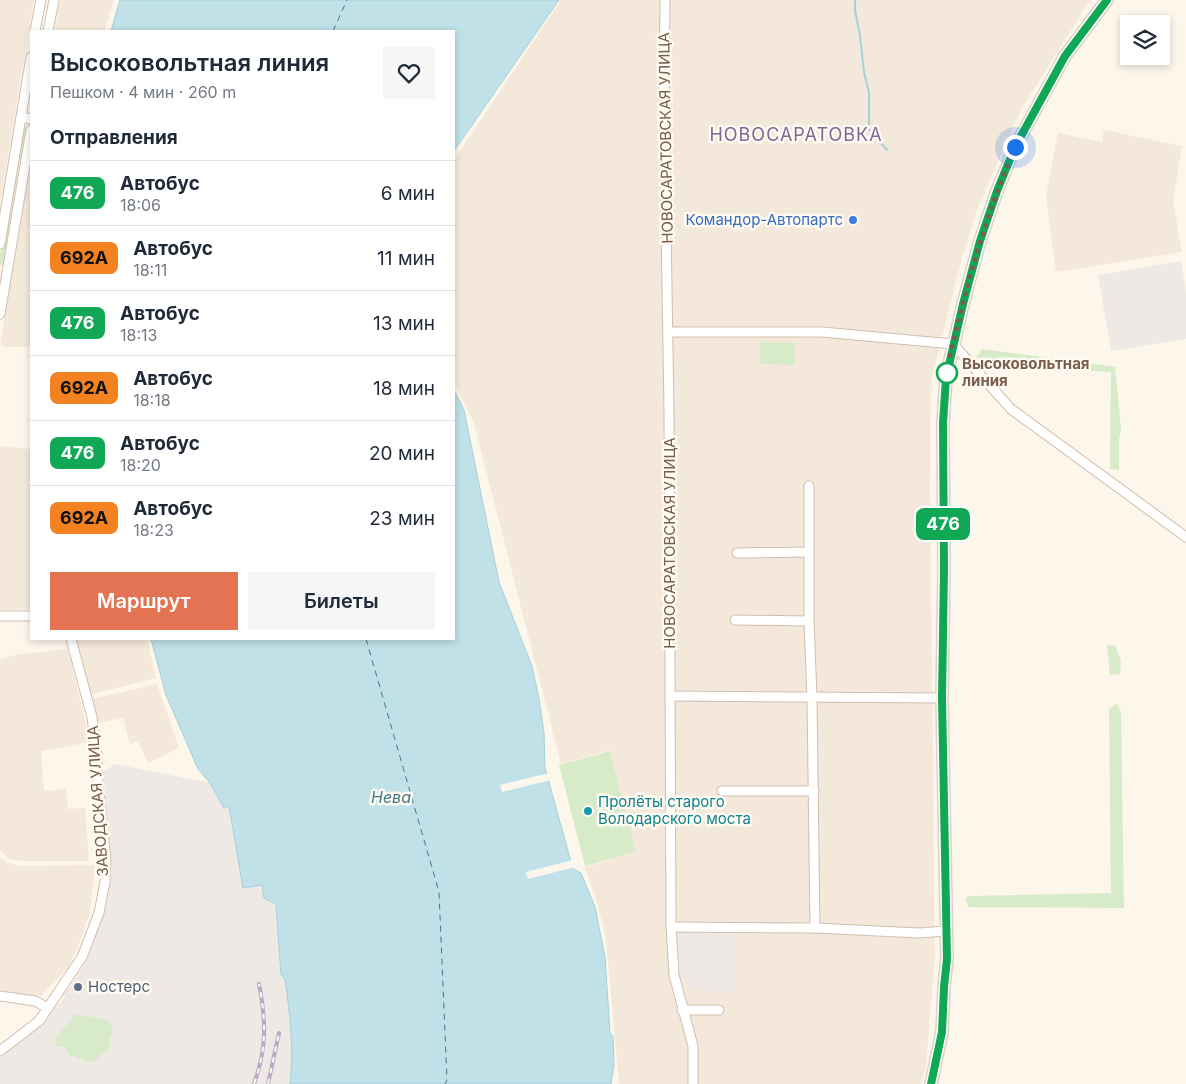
<!DOCTYPE html>
<html lang="ru">
<meta charset="utf-8">
<style>
body{margin:0;font-family:Inter,sans-serif;background:#f6f6f7;color:#1f2937;height:100vh;display:flex;flex-direction:column;font-size:19px;white-space:nowrap}
*{box-sizing:border-box;margin:0}
p{font-size:16px;color:#747a83}
.icon{flex:none;width:28px;height:28px;fill:none;stroke:currentColor;stroke-width:2;stroke-linecap:round;stroke-linejoin:round}
.map{position:relative;flex:1;overflow:hidden}
.panel{position:absolute;left:30px;top:30px;width:425px;height:610px;display:flex;flex-direction:column;background:#fff;border-radius:0px;box-shadow:0 2px 8px #0003}
.panel>*{flex:none}
.badge{padding:0 10px;border-radius:8px;font-size:18px;line-height:32px}
.fabs{position:absolute;left:1120px;top:15px;display:grid;gap:10px}
.fabs a{display:grid;place-items:center;width:50px;height:50px;border-radius:0px;background:#fff;box-shadow:0 2px 8px #0003;font-size:25px}
.you{position:absolute;width:25px;height:25px;margin:-12px;border:4px solid #fff;border-radius:50%;background:#1a73e8;box-shadow:0 0 0 8px #1a73e833}
.map>.badge{position:absolute;translate:-50% -50%;box-shadow:0 0 0 2px #fff}
h2{padding:0 20px;font-size:19px;line-height:45px}
.round{display:grid;place-items:center;flex:none;width:52px;height:52px;border-radius:0px;background:#f6f6f7}
.summary{display:flex;align-items:center;justify-content:space-between;height:85px;padding:0 20px}
h1{font-size:24px;font-weight:600;line-height:38px}
.action{display:flex;gap:10px;margin-top:auto;padding:10px 20px}
.action a{flex:1;height:58px;border-radius:0px;background:#e47353;color:#fff;font-size:20px;font-weight:600;line-height:58px;text-align:center}
.action a+a{background:#f6f6f7;color:#1f2937}
ul{padding:0;list-style:none}
li{display:flex;align-items:center;gap:15px;height:65px;padding:0 20px;border-top:1px solid #e0e1e3}
li div{flex:1}
li b{display:block;font-size:19px}
li em{font-style:normal}
li .badge{min-width:55px;font-weight:700;text-align:center}
.map>svg:first-child{display:block}
.residential{fill:#f4e8da}
.industrial{fill:#eee9e4}
.green{fill:#d7ebc9}
.water{fill:#bfe1e7;stroke:#a5d1d9}
.pier{fill:#fdf6eb}
.lines{fill:none;stroke-linecap:round;stroke-linejoin:round}
.stream{stroke:#a5d1d9;stroke-width:2}
.ferry{stroke:#437a84;stroke-width:1;stroke-dasharray:6 5;stroke-linecap:butt}
.minor-casing{stroke:#d0beb0;stroke-width:11}
.major-casing{stroke:#d9d2cd;stroke-width:14}
.minor{stroke:#fff;stroke-width:9}
.major{stroke:#f9daa6;stroke-width:11}
.rail-casing{stroke:#b9a8c8;stroke-width:4}
.rail{stroke:#fffaf2;stroke-width:2;stroke-dasharray:5.5;stroke-linecap:butt}
.line-casing{stroke:#fff;stroke-width:11}
.line{stroke:#10a855;stroke-width:8}
.walk{stroke:#795d4d;stroke-width:5;stroke-dasharray:0 9}
.shop-dot{fill:#3f7fe0;stroke:#fffaf2;stroke-width:2}
.stop-dot{fill:#fff;stroke:#10a855;stroke-width:2.5}
.culture-dot{fill:#0f9aa8;stroke:#fffaf2;stroke-width:2}
.service-dot{fill:#5c6f8a;stroke:#fffaf2;stroke-width:2}
.labels{text-anchor:middle;stroke-width:5;stroke-linejoin:round;paint-order:stroke}
.street-label{font-size:15px;fill:#795d4d;stroke:#fffaf2}
.shop-label{font-size:15px;fill:#366cbe;stroke:#fffaf2;text-anchor:end}
.stop-label{font-size:15px;font-weight:bold;fill:#795d4d;stroke:#fffaf2;text-anchor:start}
.culture-label{font-size:15px;fill:#0d838f;stroke:#fffaf2;text-anchor:start}
.service-label{font-size:15px;fill:#4e5e75;stroke:#fffaf2;text-anchor:start}
.water-label{font-size:16px;font-style:italic;fill:#437a84;stroke:#fffaf2}
.quarter-label{font-size:18px;letter-spacing:1px;fill:#846694;stroke:#fffaf2}
</style>
<div class="map">
<svg width="1186" height="1084" viewBox="0 0 1186 1084">
<rect width="100%" height="100%" fill="#fdf6eb"/>
<g class="residential">
<path d="M0,0h34l-34,204z"/>
<path d="M60,0h54l-10,31h-49z"/>
<path d="M561,0h531l-7,8 -64,102 -43,97 -16,51 -31,123 -1,107 5,468 -9,109 -5,19h-302l-13,-146 -9,-35 -12,-36 51,-15 -26,-102 -49,14 -87,-341 -20,-42v-221z"/>
<path d="M1104,130l78,16 -9,55 9,51 -126,20 -10,-75 12,-64 44,9z"/>
<path d="M31,162v185h-23l-8,-2z"/>
<path d="M0,446l31,3v160l-31,1z"/>
<path d="M75,639h72l9,39 -66,17z"/>
<path d="M68,649l22,93 -49,9 3,40 22,-2 2,20 17,-1 4,53h-66l-13,-2 -9,-7 -1,-2v-191l20,-5z"/>
<path d="M157,684l22,64 -31,15 -10,-22 -8,3 -7,-26 -26,5 -6,-24z"/>
<path d="M0,858l8,5 13,3 74,-1 -5,47 -9,27 -13,29 -30,30 -38,-5z"/>
</g>
<g class="industrial">
<path d="M1181,261l5,32v46l-75,12 -13,-76z"/>
<path d="M115,764l95,19 14,25 5,-2 14,81 19,-2 14,18 14,106 2,51 -2,24h-290v-31l41,-31 22,-22 2,-4 -3,-3 10,-7v-2l12,-19 19,-51 8,-46 -8,-96z"/>
<path d="M735,930v61l-36,1v-6l-20,1 -3,-30 2,-26z"/>
</g>
<g class="green">
<path d="M23,126l5,2 -6,30 -2,1 -17,107 -3,-1v-11l21,-125z"/>
<path d="M760,342l35,1v22l-35,-1z"/>
<path d="M982,349l133,18 6,62 -2,11v30l-9,-1 1,-97 -57,-4 -5,-8 -11,5 -37,-1 -25,-6z"/>
<path d="M1107,645l8,1 6,14 -1,14 -10,1z"/>
<path d="M1117,703l4,9 3,196 -156,-1 -3,-9 6,-2 140,-3 -2,-184z"/>
<path d="M610,751l26,101 -51,14 -26,-101z"/>
<path d="M76,1014l33,7 4,10 -4,9 2,7 -19,16 -23,-8 -4,-8 -9,-1 -1,-7z"/>
</g>
<g class="water">
<path d="M120,0h439l-105,151v-120h-343z"/>
<path d="M454,390l10,20 35,172 33,84 7,33 5,34 1,35 28,101 8,4 14,34 10,50 5,76 3,3 1,29 -3,19h-321c4,-35 0,-70 -5,-105l-4,-4 -5,-71 -12,-6 -2,-13 -19,3 -14,-82 -5,2 -14,-25 -12,-14 -32,-74 -15,-56h303z"/>
</g>
<g class="pier">
<path d="M549,773l2,7 -49,12 -2,-7z"/>
<path d="M573,860l2,7 -47,12 -2,-7z"/>
</g>
<g class="lines">
<path class="stream" d="M855,0v10l5,26 4,36 5,21v36l18,21"/>
<g class="ferry">
<path d="M333,31l14,-31"/>
<path d="M366,639l73,253 8,188 -2,4"/>
</g>
<g class="minor-casing">
<g id="minor">
<path d="M665,0l-1,103 5,308 2,516 3,48 19,71v38"/>
<path d="M35,31l6,-31"/>
<path d="M48,31l6,-31"/>
<path d="M21,117l10,2"/>
<path d="M0,244l31,-187"/>
<path d="M0,314l31,-184"/>
<path d="M668,332h154l131,12 58,65 175,128"/>
<path d="M809,486v135l3,76 3,231"/>
<path d="M737,553l72,-1"/>
<path d="M0,616h31"/>
<path d="M735,620l74,1"/>
<path d="M671,696l271,2"/>
<path d="M722,791h92"/>
<path d="M671,927l144,1 104,5 27,-2"/>
<path d="M0,996l35,5 13,7"/>
<path d="M682,1010h37"/>
<path d="M0,1051l39,-30 43,-64 17,-44 6,-31 1,-22 -9,-86v-18l-5,-39 -21,-78"/>
</g>
</g>
<g class="major-casing">
<path id="major" d="M931,1084l11,-52 2,-45 3,-28 -5,-261 2,-129 -1,-146 3,-45 17,-74 17,-63 17,-50 18,-44 50,-91 42,-56"/>
</g>
<use href="#minor" class="minor"/>
<use href="#major" class="major"/>
<g class="rail-casing">
<g id="rail">
<path d="M254,1084c13,-36 12,-64 5,-100"/>
<path d="M268,1084l11,-51"/>
</g>
</g>
<use href="#rail" class="rail"/>
</g>
<g class="lines">
<g class="line-casing">
<path id="line" d="M931,1084l11,-52 2,-45 3,-28 -5,-261 2,-129 -1,-146 3,-45 17,-74 17,-63 17,-50 18,-44 50,-91 42,-56"/>
</g>
<use href="#line" class="line"/>
<path class="walk" d="M947,373c2,-16 7,-33 11,-49 14,-61 33,-119 57,-177"/>
</g>
<circle class="shop-dot" cx="853" cy="220" r="5"/>
<circle class="stop-dot" cx="947" cy="373" r="10"/>
<circle class="culture-dot" cx="588" cy="811" r="5"/>
<circle class="service-dot" cx="78" cy="987" r="5"/>
<g class="labels">
<g class="street-label">
<text transform="translate(666 138) rotate(-91)" y="5">НОВОСАРАТОВСКАЯ УЛИЦА</text>
<text transform="translate(670 543) rotate(-90)" y="5">НОВОСАРАТОВСКАЯ УЛИЦА</text>
<text transform="translate(98 801) rotate(-94)" y="5">ЗАВОДСКАЯ УЛИЦА</text>
</g>
<g class="shop-label">
<text x="843" y="225">Командор-Автопартс</text>
</g>
<g class="stop-label">
<text x="962" y="369">Высоковольтная<tspan x="962" dy="17">линия</tspan></text>
</g>
<g class="culture-label">
<text x="598" y="807">Пролёты старого<tspan x="598" dy="17">Володарского моста</tspan></text>
</g>
<g class="service-label">
<text x="88" y="992">Ностерс</text>
</g>
<g class="water-label">
<text x="391" y="803">Нева</text>
</g>
<g class="quarter-label">
<text x="796" y="141">НОВОСАРАТОВКА</text>
</g>
</g>
</svg>
<div class="fabs">
<a><svg class="icon" aria-label="layers" viewBox="0 0 24 24"><path d="M12 4l9 5-9 5-9-5zM3 14l9 5 9-5"/></svg></a>
</div>
<div class="you" style="left:1015px;top:147px"></div>
<b class="badge" style="left:943px;top:524px;background:#10a855;color:#fff">476</b>
<section class="panel">
<div class="summary"><div><h1>Высоковольтная линия</h1><p>Пешком · 4 мин · 260 m</p></div><a class="round"><svg class="icon" aria-label="heart" viewBox="0 0 24 24"><path d="M12 20l-8-8c-3-5 5-10 8-4 3-6 11-1 8 4z"/></svg></a></div>
<h2>Отправления</h2>
<ul>
<li><span class="badge" style="background:#10a855;color:#fff">476</span><div><b>Автобус</b><p>18:06</p></div><em>6 мин</em></li>
<li><span class="badge" style="background:#f58220;color:#111">692А</span><div><b>Автобус</b><p>18:11</p></div><em>11 мин</em></li>
<li><span class="badge" style="background:#10a855;color:#fff">476</span><div><b>Автобус</b><p>18:13</p></div><em>13 мин</em></li>
<li><span class="badge" style="background:#f58220;color:#111">692А</span><div><b>Автобус</b><p>18:18</p></div><em>18 мин</em></li>
<li><span class="badge" style="background:#10a855;color:#fff">476</span><div><b>Автобус</b><p>18:20</p></div><em>20 мин</em></li>
<li><span class="badge" style="background:#f58220;color:#111">692А</span><div><b>Автобус</b><p>18:23</p></div><em>23 мин</em></li>
</ul>
<div class="action"><a>Маршрут</a><a>Билеты</a></div>
</section>
</div>
